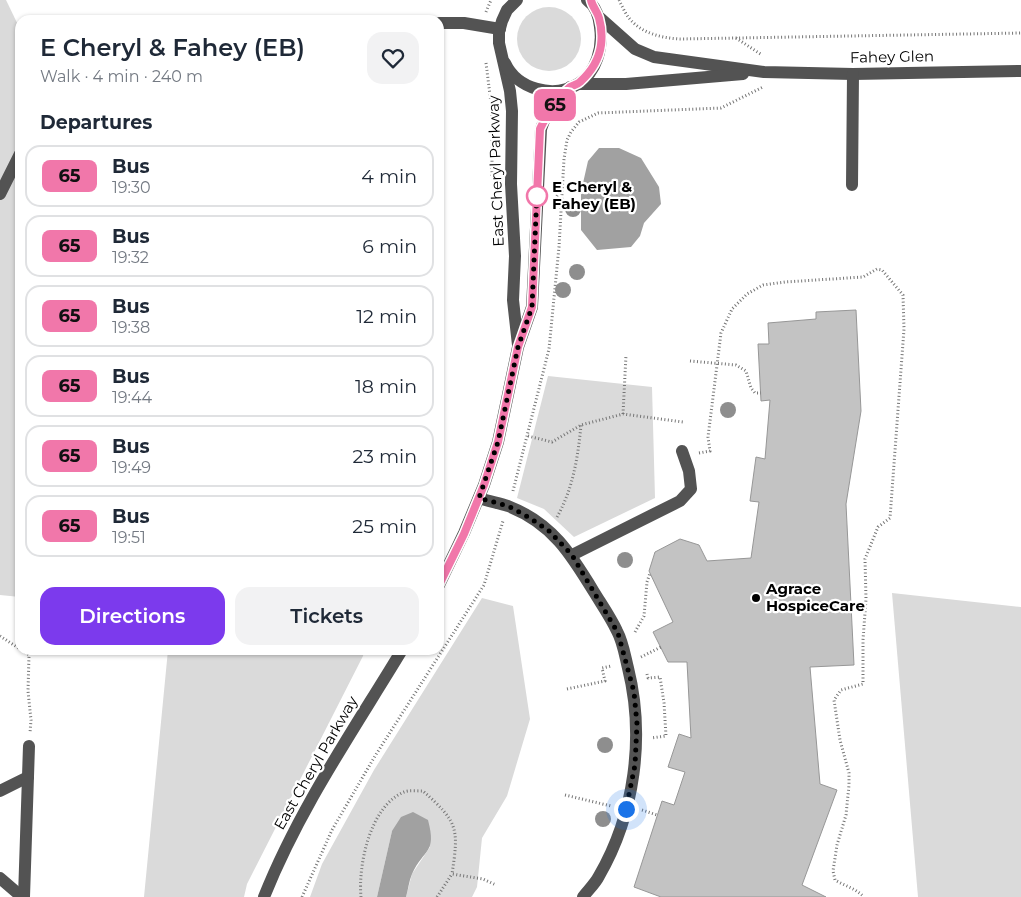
<!DOCTYPE html>
<meta charset="utf-8">
<style>
body{margin:0;font-family:Montserrat,sans-serif;background:#f2f2f3;color:#1f2937;height:100vh;display:flex;flex-direction:column;font-size:19px;white-space:nowrap}
*{box-sizing:border-box;margin:0}
p{font-size:16px;color:#747a83}
.icon{flex:none;width:28px;height:28px;fill:none;stroke:currentColor;stroke-width:2;stroke-linecap:round;stroke-linejoin:round}
.map{position:relative;flex:1;overflow:hidden}
.side{position:absolute;left:15px;top:15px;width:429px;height:640px;display:flex;flex-direction:column;background:#fff;border-radius:15px;box-shadow:0 1px 4px #0004}
.side>*{flex:none}
.badge{padding:0 10px;border-radius:8px;font-size:18px;line-height:32px}
.you{position:absolute;width:25px;height:25px;margin:-12px;border:4px solid #fff;border-radius:50%;background:#1a73e8;box-shadow:0 0 0 8px #1a73e833}
.map>.badge{position:absolute;translate:-50% -50%;box-shadow:0 0 0 2px #fff}
h2{padding:0 25px;font-size:19px;line-height:45px}
.round{display:grid;place-items:center;flex:none;width:52px;height:52px;border-radius:15px;background:#f2f2f3}
.summary{display:flex;align-items:center;justify-content:space-between;height:85px;padding:0 25px}
h1{font-size:24px;font-weight:600;line-height:38px}
.cta{display:flex;gap:10px;margin-top:auto;padding:10px 25px}
.cta a{flex:1;height:58px;border-radius:15px;background:#7c3aed;color:#fff;font-size:20px;font-weight:600;line-height:58px;text-align:center}
.cta a+a{background:#f2f2f3;color:#1f2937}
ul{padding:0;list-style:none}
li{display:flex;align-items:center;gap:15px;height:62px;margin:0 10px 8px;padding:0 15px;border:2px solid #e0e1e3;border-radius:15px}
li div{flex:1}
li b{display:block;font-size:19px}
li em{font-style:normal}
li .badge{min-width:55px;font-weight:700;text-align:center}
.map>svg:first-child{display:block}
.green{fill:#dadada}
.water{fill:#a1a1a1}
.building{fill:#c3c3c3;stroke:#979797}
.lines{fill:none;stroke-linecap:round;stroke-linejoin:round}
.path{stroke:#757575;stroke-width:3;stroke-dasharray:1 2.5;stroke-linecap:butt}
.minor{stroke:#535353;stroke-width:12}
.tree{fill:#8e8e8e}
.line-casing{stroke:#fff;stroke-width:11}
.line{stroke:#f177aa;stroke-width:8}
.walk{stroke:#000;stroke-width:5;stroke-dasharray:0 9}
.stop-dot{fill:#fff;stroke:#f177aa;stroke-width:2.5}
.poi-dot{fill:#000;stroke:#fff;stroke-width:2}
.labels{text-anchor:middle;stroke-width:4.5;stroke-linejoin:round;paint-order:stroke}
.street-label{font-size:15px;fill:#000;stroke:#fff}
.stop-label{font-size:15px;font-weight:bold;fill:#000;stroke:#fff;text-anchor:start}
.poi-label{font-size:15px;font-weight:bold;fill:#000;stroke:#fff;text-anchor:start}
</style>
<div class="map">
<svg width="1021" height="897" viewBox="0 0 1021 897">
<rect width="100%" height="100%" fill="#fff"/>
<g class="green">
<path d="M0,0h6l14,29v568l-20,-2z"/>
<circle cx="549" cy="39" r="32"/>
<path d="M548,376l104,11 3,111 -81,39 -30,-28 -27,-11z"/>
<path d="M892,593l129,14v290h-103z"/>
<path d="M482,598l31,8 17,113 -23,77 -25,42 -5,49 -5,10h-66l6,-23 18,-27 -38,-16 -15,66h-67l12,-33 52,-94z"/>
<path d="M168,650h196l-1,6 -116,228 -3,13h-100z"/>
</g>
<g class="water">
<path d="M599,148h20l22,10 18,29 2,17 -17,19 -4,13 -9,11 -34,3 -16,-20v-38l7,-31z"/>
<path d="M413,812l15,8c9,34 -4,28 -16,54 -3,7 -4,16 -6,23h-29l15,-66 9,-14z"/>
</g>
<path class="building" d="M856,310l5,101 -15,93 8,161 -44,2 10,117 17,6 -35,95 24,12h-165l-27,-10 28,-86 12,4 11,-33 -17,-5 11,-33 12,4 -4,-76h-19l-15,-30 20,-10 -24,-51 6,-19 25,-13 19,6 8,16 44,-3 8,-56 -9,-1 6,-44 9,2 5,-59 -9,1 -3,-57h11l-1,-21 48,-4v-7z"/>
<g class="lines">
<g class="path">
<path d="M619,0c3,6 6,13 10,18 12,15 32,20 51,21l341,-6"/>
<path d="M486,12l5,-12"/>
<path d="M736,38l26,17"/>
<path d="M486,63l6,48v66l2,4"/>
<path d="M553,202l9,-14"/>
<path d="M690,361l46,4 10,6 5,17 4,5h6"/>
<path d="M623,414l3,-59"/>
<path d="M528,436l24,6 29,-17 42,-11 60,8"/>
<path d="M699,453l11,-2 -2,-14 13,-104 11,-24 15,-15 16,-9 22,-3 78,-5 14,-8 5,1 21,25 1,34 -14,189 -12,9 -13,32 1,40 -3,41v44l-22,6 -7,10 6,40 9,33v12l-3,30 -9,30 -4,26 2,9c10,6 20,8 29,17"/>
<path d="M513,491l36,-142 10,-102 5,-88 3,-19 4,-8 8,-10 19,-9 123,-5 42,-21"/>
<path d="M557,517c16,-28 21,-60 24,-92"/>
<path d="M635,632l9,-16 3,-34 3,-9"/>
<path d="M0,636l20,13"/>
<path d="M22,650l7,5 -1,36 3,29 -1,13"/>
<path d="M641,657l20,-10"/>
<path d="M647,674l1,4 12,-1 4,26 2,33 -15,2"/>
<path d="M567,689l38,-8 -3,-13 9,-2"/>
<path d="M565,795l46,11"/>
<path d="M642,810l15,5"/>
<path d="M302,897l30,-67 43,-74 109,-171 19,-64"/>
<path d="M361,897c-3,-32 9,-91 43,-105 5,-2 13,-1 19,-1 35,31 36,37 29,83l31,5 13,6"/>
<path d="M437,897l15,-23"/>
</g>
<g class="minor">
<path d="M517,0l-10,10 -5,11 -3,11v11l11,48 2,20 -1,73 4,72 -2,44 5,45"/>
<path d="M599,17l36,32 19,8 110,15 89,2 168,-3"/>
<path d="M439,23h25l36,6"/>
<path d="M505,63c12,26 48,36 73,21 19,-12 25,-37 22,-57 -1,-10 -4,-21 -13,-27"/>
<path d="M578,84h48l117,-10"/>
<path d="M852,185l1,-111"/>
<path d="M0,194l20,-40"/>
<path d="M479,498c9,3 19,5 29,8 44,17 63,48 86,86 8,13 17,26 23,39 6,11 8,25 11,37 17,68 7,146 -29,208 -4,8 -11,14 -16,21"/>
<path d="M572,555l108,-54 11,-12 -2,-18 -7,-20"/>
<path d="M439,585l25,-52 20,-48 14,-43 20,-95 14,-40 9,-178 4,-11 25,-31"/>
<path d="M0,791l28,-14"/>
<path d="M0,878l22,19"/>
<path d="M24,897l5,-151"/>
<path d="M264,897c35,-88 89,-166 138,-247"/>
</g>
</g>
<g class="tree">
<circle cx="573" cy="209" r="8"/>
<circle cx="577" cy="272" r="8"/>
<circle cx="563" cy="290" r="8"/>
<circle cx="728" cy="410" r="8"/>
<circle cx="625" cy="560" r="8"/>
<circle cx="605" cy="745" r="8"/>
<circle cx="603" cy="819" r="8"/>
</g>
<g class="lines">
<g class="line-casing">
<path id="line" d="M439,585l25,-51 20,-49 14,-43 20,-95 14,-40 8,-178c6,-13 19,-33 30,-42 3,-2 7,-2 10,-5 11,-10 19,-22 21,-37 1,-8 0,-20 -2,-27 -2,-7 -7,-12 -8,-18"/>
</g>
<use href="#line" class="line"/>
<path class="walk" d="M537,196v-4l-5,115 -14,40 -20,95 -19,56 29,8 22,12 19,13 23,24 46,78 16,59 3,32 -2,41 -9,44"/>
</g>
<circle class="stop-dot" cx="537" cy="196" r="10"/>
<circle class="poi-dot" cx="756" cy="598" r="5"/>
<g class="labels">
<g class="street-label">
<text transform="translate(892 57) rotate(-1)" y="5">Fahey Glen</text>
<text transform="translate(496 171) rotate(-92)" y="5">East Cheryl Parkway</text>
<text transform="translate(316 763) rotate(-60)" y="5">East Cheryl Parkway</text>
</g>
<g class="stop-label">
<text x="552" y="192">E Cheryl &amp;<tspan x="552" dy="17">Fahey (EB)</tspan></text>
</g>
<g class="poi-label">
<text x="766" y="594">Agrace<tspan x="766" dy="17">HospiceCare</tspan></text>
</g>
</g>
</svg>
<div class="you" style="left:626px;top:809px"></div>
<b class="badge" style="left:555px;top:105px;background:#f177aa;color:#111">65</b>
<section class="side">
<div class="summary"><div><h1>E Cheryl &amp; Fahey (EB)</h1><p>Walk · 4 min · 240 m</p></div><a class="round"><svg class="icon" aria-label="heart" viewBox="0 0 24 24"><path d="M12 20l-8-8c-3-5 5-10 8-4 3-6 11-1 8 4z"/></svg></a></div>
<h2>Departures</h2>
<ul>
<li><span class="badge" style="background:#f177aa;color:#111">65</span><div><b>Bus</b><p>19:30</p></div><em>4 min</em></li>
<li><span class="badge" style="background:#f177aa;color:#111">65</span><div><b>Bus</b><p>19:32</p></div><em>6 min</em></li>
<li><span class="badge" style="background:#f177aa;color:#111">65</span><div><b>Bus</b><p>19:38</p></div><em>12 min</em></li>
<li><span class="badge" style="background:#f177aa;color:#111">65</span><div><b>Bus</b><p>19:44</p></div><em>18 min</em></li>
<li><span class="badge" style="background:#f177aa;color:#111">65</span><div><b>Bus</b><p>19:49</p></div><em>23 min</em></li>
<li><span class="badge" style="background:#f177aa;color:#111">65</span><div><b>Bus</b><p>19:51</p></div><em>25 min</em></li>
</ul>
<div class="cta"><a>Directions</a><a>Tickets</a></div>
</section>
</div>
